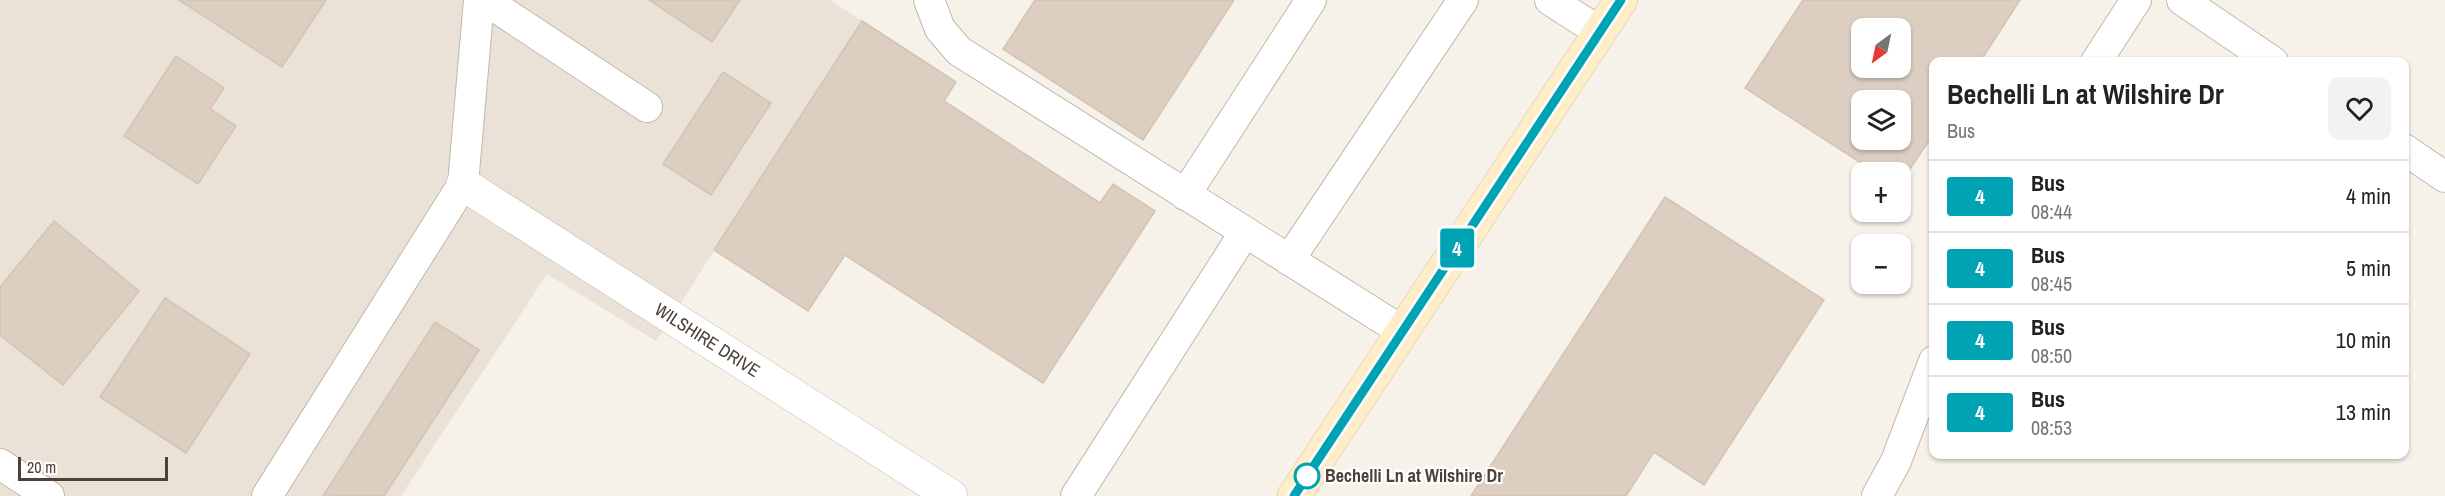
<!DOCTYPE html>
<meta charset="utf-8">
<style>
body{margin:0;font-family:"Archivo Narrow",sans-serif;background:#f2f2f2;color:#222;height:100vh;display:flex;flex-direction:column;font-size:22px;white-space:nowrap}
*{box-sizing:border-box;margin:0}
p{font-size:20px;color:#767676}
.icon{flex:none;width:33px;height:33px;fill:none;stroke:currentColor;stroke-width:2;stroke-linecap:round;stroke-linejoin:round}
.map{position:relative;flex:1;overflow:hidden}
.drawer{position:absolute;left:1929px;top:57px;width:480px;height:402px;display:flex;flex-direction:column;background:#fff;border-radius:12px;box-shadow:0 2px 4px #0004}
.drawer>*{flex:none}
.badge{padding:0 12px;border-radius:4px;font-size:21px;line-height:39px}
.needle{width:39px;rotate:213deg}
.controls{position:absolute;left:1851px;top:18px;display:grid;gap:12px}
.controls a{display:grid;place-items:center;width:60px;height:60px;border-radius:12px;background:#fff;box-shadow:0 2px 4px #0004;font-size:30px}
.scale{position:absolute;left:18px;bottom:15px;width:150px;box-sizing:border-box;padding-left:6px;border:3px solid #4b4137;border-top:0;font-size:16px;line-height:21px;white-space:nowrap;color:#4b4137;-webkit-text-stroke:4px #fff;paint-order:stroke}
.map>.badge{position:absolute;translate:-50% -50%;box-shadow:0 0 0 3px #fff}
.round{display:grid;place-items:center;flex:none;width:63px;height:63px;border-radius:12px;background:#f2f2f2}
.summary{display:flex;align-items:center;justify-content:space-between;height:102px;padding:0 18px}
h1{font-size:28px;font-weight:700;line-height:45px}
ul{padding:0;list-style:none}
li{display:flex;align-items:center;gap:18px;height:72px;padding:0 18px;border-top:2px solid #e0e0e0}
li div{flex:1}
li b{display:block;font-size:22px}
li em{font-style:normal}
li .badge{min-width:66px;font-weight:700;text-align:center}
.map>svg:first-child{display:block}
.residential{fill:#eae2d7}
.building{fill:#dccec1;stroke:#d4c3b0;stroke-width:1.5;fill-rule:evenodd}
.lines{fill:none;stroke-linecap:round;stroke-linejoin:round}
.lane-casing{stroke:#c3b8ab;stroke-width:32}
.street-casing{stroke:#c3b8ab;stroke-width:34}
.secondary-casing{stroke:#ddc497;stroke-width:34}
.lane{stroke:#fff;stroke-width:30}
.street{stroke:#fff;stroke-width:33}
.secondary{stroke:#ffedca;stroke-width:33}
.line-casing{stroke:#fff;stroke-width:14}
.line{stroke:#00a3b4;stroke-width:9}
.stop-dot{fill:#fff;stroke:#00a3b4;stroke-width:3}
.labels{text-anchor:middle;stroke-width:4.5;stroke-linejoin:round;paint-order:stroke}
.street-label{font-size:18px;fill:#4b4137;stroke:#fff}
.stop-label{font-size:18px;font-weight:bold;fill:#4b4137;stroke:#fff;text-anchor:start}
</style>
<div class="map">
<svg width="2445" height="496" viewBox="0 0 2445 496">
<rect width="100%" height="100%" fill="#f6f1e9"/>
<path class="residential" d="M0,0h830l32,21 -206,320 -109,-67 -146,222h-401z"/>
<g class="building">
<path d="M179,0h147l-44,67z"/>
<path d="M649,0h91l-28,42z"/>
<path d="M1035,0h199l-91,140 -140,-91z"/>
<path d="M1803,0h217l-40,62h-46v71l-34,51v-12h-25l-130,-84zM1862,28h38v40h-38zM1862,100h38v40h-38z"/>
<path d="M862,21l94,61 -12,19 156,102 13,-19 42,27 -112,172 -198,-128 -37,56 -94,-61z"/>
<path d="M176,56l48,32 -14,21 26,17 -38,58 -74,-48z"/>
<path d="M723,72l48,31 -60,92 -48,-31z"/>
<path d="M1665,197l159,103 -120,185 -50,-33 -28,44h-155z"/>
<path d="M54,221l85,70 -76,94 -63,-50v-48z"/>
<path d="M165,298l85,56 -64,99 -86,-56z"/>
<path d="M435,322l44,28 -95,146h-61z"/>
</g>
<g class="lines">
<g class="lane-casing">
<g id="lane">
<path d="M485,0l162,107"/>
<path d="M929,0l11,29 19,22 443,280"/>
<path d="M1550,0l50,32"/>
<path d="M2182,0l91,62"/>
<path d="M2096,62l40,-62"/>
<path d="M2404,149l41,28"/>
<path d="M1185,195l126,-195"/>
<path d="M1289,260l174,-260"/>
<path d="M0,464l49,32"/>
<path d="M267,496l196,-312 16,-184"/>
<path d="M1076,496l169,-264"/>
<path d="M1877,496l19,-35 38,-100"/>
</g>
</g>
<g class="street-casing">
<g id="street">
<path id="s1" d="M463,184l488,312"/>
</g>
</g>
<g class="secondary-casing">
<path id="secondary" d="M1294,496l327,-496"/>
</g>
<use href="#lane" class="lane"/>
<use href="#street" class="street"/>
<use href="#secondary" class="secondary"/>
</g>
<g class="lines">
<g class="line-casing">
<path id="line" d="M1294,496l327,-496"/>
</g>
<use href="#line" class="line"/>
</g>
<circle class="stop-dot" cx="1307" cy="476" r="12"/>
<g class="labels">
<g class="street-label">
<text dy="6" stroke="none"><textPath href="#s1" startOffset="290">WILSHIRE DRIVE</textPath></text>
</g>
<g class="stop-label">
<text x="1325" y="482">Bechelli Ln at Wilshire Dr</text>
</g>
</g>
</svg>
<div class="controls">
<a><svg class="needle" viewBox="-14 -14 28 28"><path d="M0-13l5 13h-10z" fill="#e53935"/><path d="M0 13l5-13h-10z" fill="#767676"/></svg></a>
<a><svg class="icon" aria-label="layers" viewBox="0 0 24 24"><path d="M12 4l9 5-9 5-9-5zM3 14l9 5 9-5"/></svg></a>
<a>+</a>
<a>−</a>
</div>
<div class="scale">20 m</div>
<b class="badge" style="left:1457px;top:248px;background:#00a3b4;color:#fff">4</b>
<section class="drawer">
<div class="summary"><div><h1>Bechelli Ln at Wilshire Dr</h1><p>Bus</p></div><a class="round"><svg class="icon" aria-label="heart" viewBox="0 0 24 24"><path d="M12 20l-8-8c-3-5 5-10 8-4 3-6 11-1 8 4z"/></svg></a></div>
<ul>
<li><span class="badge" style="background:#00a3b4;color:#fff">4</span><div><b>Bus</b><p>08:44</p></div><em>4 min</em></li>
<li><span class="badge" style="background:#00a3b4;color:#fff">4</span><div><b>Bus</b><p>08:45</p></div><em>5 min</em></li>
<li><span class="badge" style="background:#00a3b4;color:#fff">4</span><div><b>Bus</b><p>08:50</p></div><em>10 min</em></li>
<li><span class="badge" style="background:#00a3b4;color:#fff">4</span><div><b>Bus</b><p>08:53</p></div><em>13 min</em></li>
</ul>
</section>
</div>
